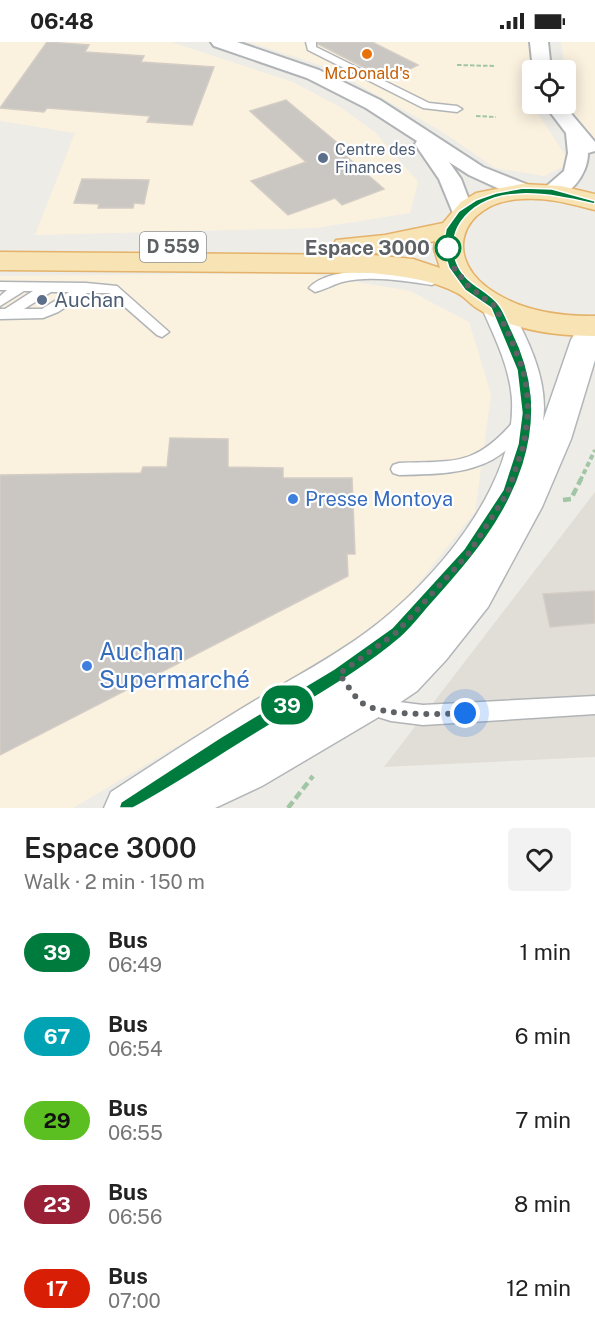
<!DOCTYPE html>
<meta charset="utf-8">
<style>
body{margin:0;font-family:"Public Sans",sans-serif;background:#f2f2f2;color:#222;height:100vh;display:flex;flex-direction:column;font-size:22px;white-space:nowrap}
*{box-sizing:border-box;margin:0}
p{font-size:20px;color:#767676}
.icon{flex:none;width:33px;height:33px;fill:none;stroke:currentColor;stroke-width:2;stroke-linecap:round;stroke-linejoin:round}
.map{position:relative;height:766px;overflow:hidden}
.panel{display:flex;flex-direction:column;background:#fff;flex:1}
.panel>*{flex:none}
.badge{padding:0 12px;border-radius:20px;font-size:21px;line-height:39px}
.controls{position:absolute;left:522px;top:18px;display:grid;gap:12px}
.controls a{display:grid;place-items:center;width:54px;height:54px;border-radius:6px;background:#fff;box-shadow:0 3px 15px #0003;font-size:30px}
.you{position:absolute;width:30px;height:30px;margin:-15px;border:4px solid #fff;border-radius:50%;background:#1a73e8;box-shadow:0 0 0 9px #1a73e833}
.map>.badge{position:absolute;translate:-50% -50%;box-shadow:0 0 0 3px #fff}
.round{display:grid;place-items:center;flex:none;width:63px;height:63px;border-radius:6px;background:#f2f2f2}
.overview{display:flex;align-items:center;justify-content:space-between;height:102px;padding:0 24px}
h1{font-size:28px;font-weight:600;line-height:45px}
ul{padding:0;list-style:none}
li{display:flex;align-items:center;gap:18px;height:84px;padding:0 24px}
li div{flex:1}
li b{display:block;font-size:22px}
li em{font-style:normal}
li .badge{min-width:66px;font-weight:700;text-align:center}
.status{display:flex;justify-content:space-between;align-items:center;height:42px;padding:0 30px;background:#fff;direction:ltr}
.status svg{height:16px;fill:currentColor}
.map>svg:first-child{display:block}
.commercial{fill:#fbf1df}
.education{fill:#e1ddd7}
.building{fill:#cac7c3;stroke:#d3cdc5;stroke-width:1.5}
.lines{fill:none;stroke-linecap:round;stroke-linejoin:round}
.lane-casing{stroke:#b1b4b7;stroke-width:3}
.street-casing{stroke:#b1b4b7;stroke-width:4}
.secondary-casing{stroke:#b2b6b9;stroke-width:3}
.primary-casing{stroke:#e4b26a;stroke-width:3}
.path-far2{stroke:#a1c6a6;stroke-width:2;stroke-dasharray:4.5 2;stroke-linecap:butt}
.path-far1{stroke:#a1c6a6;stroke-width:4;stroke-dasharray:5 3;stroke-linecap:butt}
.path{stroke:#a1c6a6;stroke-width:4.5;stroke-dasharray:8 4;stroke-linecap:butt}
.lane{fill:#fff;fill-rule:evenodd}
.street{fill:#fff;fill-rule:evenodd}
.secondary{fill:#fff;fill-rule:evenodd}
.primary{fill:#f7e3b3;fill-rule:evenodd}
.line{fill:#007b3e;stroke:#fff;stroke-width:1.5}
.walk{stroke:#5e6265;stroke-width:6;stroke-dasharray:0 10.8}
.food-dot{fill:#e8710a;stroke:#fff;stroke-width:2}
.service-dot{fill:#5c6f8a;stroke:#fff;stroke-width:2}
.stop-dot{fill:#fff;stroke:#007b3e;stroke-width:3}
.shop-dot{fill:#3f7fe0;stroke:#fff;stroke-width:2}
.labels{text-anchor:middle;stroke-width:4.5;stroke-linejoin:round;paint-order:stroke}
.far-food-label{font-size:16px;fill:#c56008;stroke:#fff}
.far-service-label{font-size:16px;fill:#4e5e75;stroke:#fff;text-anchor:start}
.shield{fill:#fff;stroke:#8e9193;stroke-width:1.5}
.shield-label{font-size:18px;font-weight:bold;fill:#5e6265}
.stop-label{font-size:20px;font-weight:bold;fill:#5e6265;stroke:#fff;text-anchor:end}
.service-label{font-size:20px;fill:#4e5e75;stroke:#fff;text-anchor:start}
.shop-label{font-size:20px;fill:#366cbe;stroke:#fff;text-anchor:start}
.near-shop-label{font-size:24px;fill:#366cbe;stroke:#fff;text-anchor:start}
</style>
<div class="status"><b>06:48</b><svg viewBox="0 0 49 12"><path d="M0 12V9h3v3zM5 12V6h3v6zM10 12V3h3v9zM15 12V0h3v12zM26 1h20v11H26zM47 4h2v5h-2z"/></svg></div>
<div class="map">
<svg width="595" height="766" viewBox="0 0 595 766">
<rect width="100%" height="100%" fill="#eeece6"/>
<g class="commercial">
<path d="M0,0h171l122,40 47,25 36,26 42,49 -8,31 -94,15 -281,7 40,-102 -75,-12z"/>
<path d="M249,0h280l3,62 38,59 -26,13 -49,-8 -54,-37 -112,-63z"/>
<path d="M561,0h34v100l-24,-32z"/>
<path d="M304,231l106,18 59,31 22,72 -16,118 -86,108 -316,188h-73v-532z"/>
</g>
<path class="education" d="M595,450v265l-211,10z"/>
<g class="building">
<path d="M47,0l42,3 -4,7 59,4 -3,6 73,5 -22,58 -45,-3 3,-6 -103,-8 -3,4 -44,-4z"/>
<path d="M318,0h54l46,23 -30,15 -70,-36z"/>
<path d="M286,58l66,55 -5,2 37,32 -42,16 -7,-7 -47,17 -37,-34 55,-19 -56,-51z"/>
<path d="M82,137l67,1 -5,24 -10,-1 -1,5h-35l1,-4 -25,-1z"/>
<path d="M170,396l58,1v28l55,1v10h69l3,76h-8l1,22 -348,179v-280l141,-2 2,-6h24z"/>
<path d="M595,549v32l-45,4 -7,-33z"/>
</g>
<g class="lines">
<g class="lane-casing">
<g id="lane">
<path d="M306,0h10v5l113,56 28,3 5,3 -5,3 -34,-4 -115,-58z"/>
<path d="M372,229l60,6 6,4 -6,4c-29,-4 -61,-10 -90,-3 -10,3 -18,8 -27,10l-6,-4c13,-15 44,-17 63,-17z"/>
<path d="M0,240l86,1 31,3 52,46 -7,5 -5,-2 -48,-42h-22l-29,19 -15,6 -43,1v-10h5l28,-18h-9l-24,15v-10l7,-6h-7zM51,250h18l-27,17h-18z"/>
<path d="M519,377l5,2 2,4c-27,50 -78,49 -127,50l-6,-2 -2,-4 2,-4 6,-2c55,-2 76,4 115,-42z"/>
<path d="M369,654l22,5 32,4 172,-9v18l-172,11 -32,-4 -29,-9 -3,-7 3,-7z"/>
</g>
</g>
<g class="street-casing">
<g id="street">
<path d="M211,0h26l82,28 61,30 103,67 48,19 3,5 -3,5 -8,2 -8,-2 -46,-21 -20,-13 12,17 13,34 -3,5 -8,2 -8,-2 -16,-39 -24,-35 2,-3 -51,-33 -59,-30 -93,-32z"/>
<path d="M530,0h18l3,28h-18z"/>
<path d="M544,62h19l32,38v9l-7,2c0,22 -20,49 -44,43l-3,-5 23,-20 4,-18 -2,-20z"/>
</g>
</g>
<g class="secondary-casing">
<path id="secondary" d="M495,254l10,3c21,35 44,80 38,122l28,-81 12,-21 12,-3v44l-24,79 -29,68 -54,100 -42,53 -29,31 -40,27 -115,68 -47,22h-111l7,-16c43,-28 86,-56 130,-83 42,-26 87,-48 127,-78 66,-49 148,-144 144,-231 -2,-33 -18,-64 -31,-94l4,-7z"/>
</g>
<g class="primary-casing">
<path id="primary" d="M522,142l39,2 34,8v16c-24,-6 -47,-13 -73,-11 -63,3 -82,62 -25,95 30,18 64,22 98,22v20c-40,0 -86,-6 -120,-29 -6,-4 -11,-11 -18,-14 -26,-14 -56,-17 -85,-20l-372,-3v-18l372,3 41,4 27,9 -6,-19 1,-8c-30,6 -68,19 -99,11l-3,-6 3,-6 49,-5 58,-12 18,-21 15,-9z"/>
</g>
<g class="path-far2">
<path d="M457,23l38,1"/>
<path d="M476,74l20,1"/>
</g>
<path class="path-far1" d="M580,439l15,-31"/>
<g class="path">
<path d="M563,458l8,-1 10,-20"/>
<path d="M288,766l25,-32"/>
</g>
<use href="#lane" class="lane"/>
<use href="#street" class="street"/>
<use href="#secondary" class="secondary"/>
<use href="#primary" class="primary"/>
</g>
<path class="line" d="M523,146l29,1 43,12v3c-41,-9 -104,-24 -134,18 -9,13 -10,30 -3,44 9,19 30,24 41,39 6,8 9,18 13,26 22,44 26,86 11,134 -17,54 -53,96 -91,138 -10,11 -20,25 -32,35 -41,35 -90,61 -135,90 -45,27 -89,57 -132,80h-14l2,-6 100,-65 113,-68 58,-41 72,-79 39,-59 15,-46 4,-31 -5,-43 -26,-62 -26,-18 -16,-22 -6,-20 3,-19 13,-18 17,-11 20,-7z"/>
<g class="lines">
<path class="walk" d="M448,206l6,20 15,19 26,19 16,33 12,31 4,20 1,23 -4,31 -16,48 -39,61 -72,79 -58,42c7,8 15,23 23,29 21,14 78,11 103,10"/>
</g>
<circle class="food-dot" cx="367" cy="12" r="6"/>
<g class="service-dot">
<circle cx="323" cy="116" r="6"/>
<circle cx="42" cy="258" r="6"/>
</g>
<circle class="stop-dot" cx="448" cy="206" r="12"/>
<g class="shop-dot">
<circle cx="293" cy="457" r="6"/>
<circle cx="87" cy="624" r="6"/>
</g>
<g class="labels">
<g class="far-food-label">
<text x="367" y="37">McDonald's</text>
</g>
<g class="far-service-label">
<text x="335" y="113">Centre des<tspan x="335" dy="18">Finances</tspan></text>
</g>
<rect class="shield" x="140" y="190" width="66" height="30" rx="4.5"/>
<g class="shield-label">
<text x="173" y="211">D 559</text>
</g>
<g class="stop-label">
<text x="430" y="213">Espace 3000</text>
</g>
<g class="service-label">
<text x="54" y="265">Auchan</text>
</g>
<g class="shop-label">
<text x="305" y="464">Presse Montoya</text>
</g>
<g class="near-shop-label">
<text x="99" y="618">Auchan<tspan x="99" dy="28">Supermarché</tspan></text>
</g>
</g>
</svg>
<div class="controls">
<a><svg class="icon" aria-label="locate" viewBox="0 0 24 24"><circle cx="12" cy="12" r="6"/><path d="M12 2v4M12 18v4M2 12h4M18 12h4"/></svg></a>
</div>
<div class="you" style="left:465px;top:671px"></div>
<b class="badge" style="left:287px;top:663px;background:#007b3e;color:#fff">39</b>
</div>
<section class="panel">
<div class="overview"><div><h1>Espace 3000</h1><p>Walk · 2 min · 150 m</p></div><a class="round"><svg class="icon" aria-label="heart" viewBox="0 0 24 24"><path d="M12 20l-8-8c-3-5 5-10 8-4 3-6 11-1 8 4z"/></svg></a></div>
<ul>
<li><span class="badge" style="background:#007b3e;color:#fff">39</span><div><b>Bus</b><p>06:49</p></div><em>1 min</em></li>
<li><span class="badge" style="background:#00a3b4;color:#fff">67</span><div><b>Bus</b><p>06:54</p></div><em>6 min</em></li>
<li><span class="badge" style="background:#5bbf21;color:#111">29</span><div><b>Bus</b><p>06:55</p></div><em>7 min</em></li>
<li><span class="badge" style="background:#992035;color:#fff">23</span><div><b>Bus</b><p>06:56</p></div><em>8 min</em></li>
<li><span class="badge" style="background:#d81e04;color:#fff">17</span><div><b>Bus</b><p>07:00</p></div><em>12 min</em></li>
</ul>
</section>
